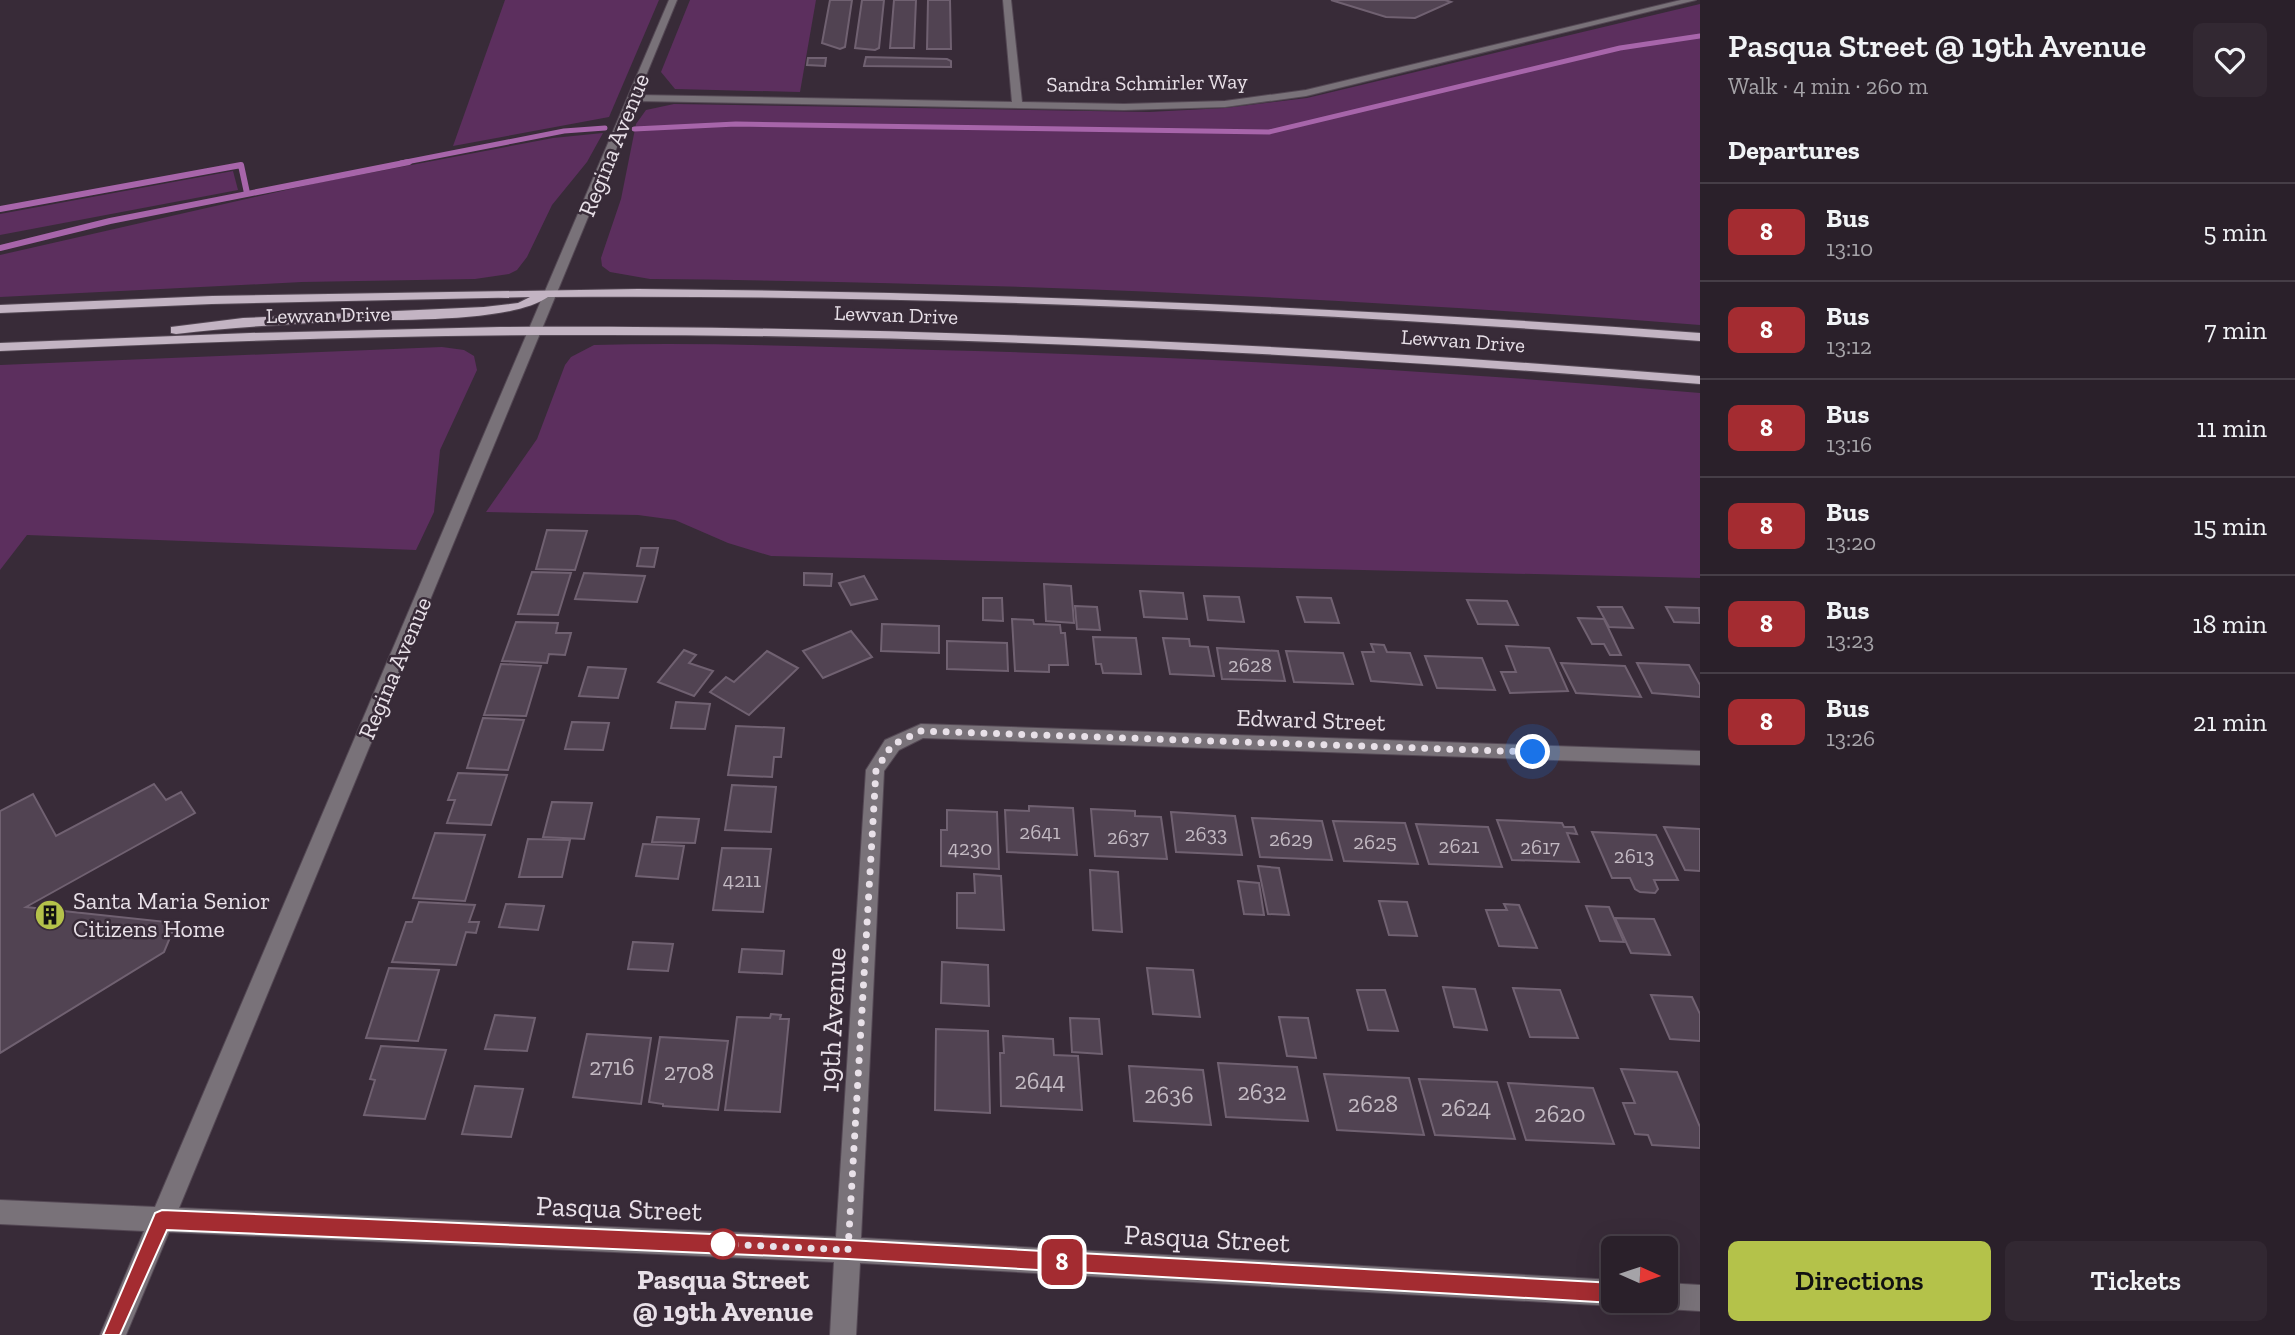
<!DOCTYPE html>
<meta charset="utf-8">
<style>
body{margin:0;font-family:"Zilla Slab",serif;background:#322832;color:#f1f3f6;height:100vh;display:flex;flex-direction:column;font-size:26px;white-space:nowrap}
*{box-sizing:border-box;margin:0}
p{font-size:23px;color:#a5a3a8}
.icon{flex:none;width:38px;height:38px;fill:none;stroke:currentColor;stroke-width:2;stroke-linecap:round;stroke-linejoin:round}
.map{position:relative;flex:1;overflow:hidden}
.sheet{display:flex;flex-direction:column;background:#2a202a;width:595px}
.sheet>*{flex:none}
.badge{padding:0 14px;border-radius:10px;font-size:24px;line-height:46px}
.needle{width:46px;rotate:93deg}
.fabs{position:absolute;left:1601px;top:1236px;display:grid;gap:14px}
.fabs a{display:grid;place-items:center;width:77px;height:77px;border-radius:10px;background:#2a202a;box-shadow:0 7px 28px #0002,0 0 0 2px #463e47;font-size:35px}
.you{position:absolute;width:35px;height:35px;margin:-18px;border:5px solid #fff;border-radius:50%;background:#1a73e8;box-shadow:0 0 0 10px #1a73e833}
.map>.badge{position:absolute;translate:-50% -50%;box-shadow:0 0 0 4px #fff}
h2{padding:0 28px;font-size:26px;line-height:63px}
.round{display:grid;place-items:center;flex:none;width:74px;height:74px;border-radius:10px;background:#322832}
.head{display:flex;align-items:center;justify-content:space-between;height:119px;padding:0 28px}
h1{font-size:33px;font-weight:600;line-height:52px}
.action{display:flex;gap:14px;margin-top:auto;padding:14px 28px}
.action a{flex:1;height:80px;border-radius:10px;background:#b4c24a;color:#111;font-size:28px;font-weight:600;line-height:80px;text-align:center}
.action a+a{background:#322832;color:#f1f3f6}
ul{padding:0;list-style:none}
li{display:flex;align-items:center;gap:21px;height:98px;padding:0 28px;border-top:2px solid #463e47}
li div{flex:1}
li b{display:block;font-size:26px}
li em{font-style:normal}
li .badge{min-width:77px;font-weight:700;text-align:center}
main{display:flex;flex:1;min-height:0}
.map>svg:first-child{display:block}
.green{fill:#5c2f5e}
.lines{fill:none;stroke-linecap:round;stroke-linejoin:round}
.stream-far1{stroke:#a765aa;stroke-width:5}
.stream{stroke:#a765aa;stroke-width:6}
.building{fill:#514352;stroke:#706171;stroke-width:2}
.minor-casing{stroke:#544854;stroke-width:2}
.major-casing{stroke:#544854;stroke-width:2}
.minor{fill:#797279;fill-rule:evenodd}
.major{fill:#c3b4c3;fill-rule:evenodd}
.line{fill:#a42c31;stroke:#fff;stroke-width:2}
.walk{stroke:#e8e0e8;stroke-width:7;stroke-dasharray:0 12.6}
.stop-dot{fill:#fff;stroke:#a42c31;stroke-width:3.5}
.labels{text-anchor:middle;stroke-width:5;stroke-linejoin:round;paint-order:stroke}
.far-street-label{font-size:21px;fill:#e8e0e8;stroke:#382b38}
.number-label{font-size:21px;fill:#c2b9c2}
.street-label{font-size:24px;fill:#e8e0e8;stroke:#382b38}
.poi-label{font-size:24px;fill:#e8e0e8;stroke:#382b38;text-anchor:start}
.near-number-label{font-size:24px;fill:#c2b9c2}
.near-street-label{font-size:28px;fill:#e8e0e8;stroke:#382b38}
.near-stop-label{font-size:28px;font-weight:bold;fill:#e8e0e8;stroke:#382b38}
</style>
<main>
<div class="map">
<svg width="1700" height="1335" viewBox="0 0 1700 1335">
<rect width="100%" height="100%" fill="#382b38"/>
<g class="green">
<path d="M505,0h154l-50,117 -156,29z"/>
<path d="M690,0h126l-16,92 -125,-3 -14,-17z"/>
<path d="M1700,4v321c-350,-27 -699,-43 -1050,-46l-40,-7 -8,-6 -1,-8 20,-59 15,-75 10,-14 28,-6 475,8 76,-4 82,-10z"/>
<path d="M603,133l-16,29 -35,43 -25,52 -10,13 -8,4 -34,5 -173,3 -302,15v-42l317,-72 236,-45z"/>
<path d="M233,171l5,19 -238,45v-21z"/>
<path d="M594,345c113,-3 227,2 340,5 255,6 511,21 766,43v185l-929,-22 -43,-13 -53,-23 -37,-5 -152,-3 51,-73 28,-74 6,-8z"/>
<path d="M442,347l22,3 10,6 3,14 -37,80 -6,62 -18,38 -389,-15 -27,35v-205z"/>
</g>
<g class="lines">
<g class="stream-far1">
<path d="M634,129l102,-5 533,8 351,-84 80,-12"/>
<path d="M401,163l163,-32 41,-3"/>
</g>
<g class="stream">
<path d="M0,209l241,-44 6,28"/>
<path d="M0,248l110,-27 299,-59"/>
</g>
</g>
<g class="building">
<path d="M830,0h22l-7,47 -5,2 -18,-6z"/>
<path d="M862,0h22l-5,48 -4,2 -20,-2z"/>
<path d="M894,0h22l-2,48h-24z"/>
<path d="M928,0h22l1,49h-24z"/>
<path d="M1331,0h114l6,2 -36,16 -29,-1z"/>
<path d="M866,57l81,2 4,2v6l-87,-1z"/>
<path d="M808,58h18l-1,8 -18,-1z"/>
<path d="M547,530l40,1 -12,39 -39,-1z"/>
<path d="M641,548h17l-4,19 -17,-1z"/>
<path d="M532,572l39,1 -13,42 -40,-1z"/>
<path d="M584,573l61,3 -8,26 -62,-3z"/>
<path d="M804,573l28,1 -1,12 -27,-1z"/>
<path d="M864,576l13,23 -26,6 -12,-22z"/>
<path d="M1044,584l27,2 3,37 -28,-2z"/>
<path d="M1140,591l43,2 4,26 -43,-2z"/>
<path d="M1204,596l35,1 5,25 -36,-2z"/>
<path d="M1297,597l34,1 8,25 -34,-1z"/>
<path d="M983,598h19l1,23 -20,-1z"/>
<path d="M1467,600l40,1 11,24 -40,-1z"/>
<path d="M1075,606l22,1 3,23 -23,-1z"/>
<path d="M1598,607h24l11,21 -24,-1z"/>
<path d="M1666,607l33,1 1,15 -26,-1z"/>
<path d="M1578,618l26,1 17,36h-11l-6,-11h-12z"/>
<path d="M1012,619l21,1 1,4 26,1 1,8h4l3,32h-19v7l-34,-1z"/>
<path d="M516,622l42,1 -2,10h15l-6,22 -16,-1 -2,9 -45,-2z"/>
<path d="M882,624l57,2v27l-58,-2z"/>
<path d="M851,631l21,26 -49,21 -20,-27z"/>
<path d="M1093,637l43,1 5,36 -38,-1 -2,-9h-5z"/>
<path d="M1163,638l26,1 1,7 18,1 6,29 -44,-2z"/>
<path d="M947,641l60,2 1,28 -61,-2z"/>
<path d="M1371,644l13,1 3,7 23,1 12,32 -51,-4 -9,-29h12z"/>
<path d="M1506,646l43,2 19,43 -58,2 -9,-21h15z"/>
<path d="M1217,648l61,3 7,30 -63,-2z"/>
<path d="M684,650l12,5 -7,8 24,8 -19,25 -36,-14z"/>
<path d="M767,651l31,17 -49,47 -39,-23 16,-15 8,5z"/>
<path d="M1286,651l57,2 10,31 -59,-2z"/>
<path d="M1425,656l57,2 13,32 -58,-2z"/>
<path d="M1561,663l64,3 16,31 -65,-4z"/>
<path d="M1637,663l52,2 11,20v12l-48,-4z"/>
<path d="M501,664l40,2 -15,50 -42,-1z"/>
<path d="M588,667l38,2 -8,29 -39,-2z"/>
<path d="M676,702l34,2 -5,25 -34,-1z"/>
<path d="M483,718l41,2 -16,50 -41,-2z"/>
<path d="M572,722l37,1 -6,27 -38,-1z"/>
<path d="M736,726l48,2 -3,29h-7l-2,20 -44,-2z"/>
<path d="M458,773l49,2 -16,50 -44,-2 8,-23h-7z"/>
<path d="M154,784l12,16 15,-8 14,21 -169,94 150,16 -12,29 -164,101v-242l33,-17 23,42z"/>
<path d="M732,785l44,2 -5,45 -46,-2z"/>
<path d="M552,802l40,1 -8,36 -41,-2z"/>
<path d="M1029,806l44,2 4,47 -70,-3 -2,-42 24,1z"/>
<path d="M1091,809l44,2v5l26,1 6,42 -72,-3z"/>
<path d="M947,810l50,2 2,57 -58,-3v-36h6z"/>
<path d="M1171,812l64,4 7,39 -66,-3z"/>
<path d="M657,817l42,2 -4,24 -43,-1z"/>
<path d="M1252,818l70,3 10,39 -72,-3z"/>
<path d="M1497,820l65,3 2,4h10l3,7 -10,-1 12,29 -67,-2z"/>
<path d="M1333,821l72,2 13,41 -74,-3z"/>
<path d="M1416,824l72,3 14,40 -73,-3z"/>
<path d="M1664,827l36,2v42l-15,-1z"/>
<path d="M1592,832l64,3 22,45h-24l4,9 -3,4 -15,-1 -5,-3 -5,-11h-18z"/>
<path d="M435,833l50,2 -20,66 -52,-3z"/>
<path d="M528,839l42,1 -8,37h-43z"/>
<path d="M643,844l41,2 -6,33 -42,-3z"/>
<path d="M722,848l49,1 -8,63 -50,-2z"/>
<path d="M1258,866l21,2 10,47 -21,-1z"/>
<path d="M1090,870l28,2 4,60 -29,-2z"/>
<path d="M974,874l27,2 3,54 -47,-2v-35h18z"/>
<path d="M1238,881l21,2 5,32 -20,-1z"/>
<path d="M1379,901l28,1 10,34 -28,-1z"/>
<path d="M419,902l56,3 -6,17h10l-3,11 -10,-1 -10,33 -64,-3 14,-40h6z"/>
<path d="M506,904l38,2 -6,24 -39,-3z"/>
<path d="M1504,904l15,1 18,43 -38,-2 -13,-36h21z"/>
<path d="M1586,906l23,1 15,35 -24,-1z"/>
<path d="M1615,918l39,1 16,36 -39,-2z"/>
<path d="M633,942l40,2 -5,27 -40,-2z"/>
<path d="M742,949l42,2 -2,23 -43,-2z"/>
<path d="M942,962l46,3 1,41 -48,-3z"/>
<path d="M389,968l50,2 -21,71 -52,-3z"/>
<path d="M1147,968l46,2 7,47 -47,-3z"/>
<path d="M1443,987l32,2 12,41 -33,-3z"/>
<path d="M1513,988l47,2 18,48 -48,-1z"/>
<path d="M1357,990h28l13,41 -30,-1z"/>
<path d="M1651,995l41,2 8,17v27l-30,-2z"/>
<path d="M771,1014l10,1 -1,4h9l-9,93 -55,-2 12,-93 33,1z"/>
<path d="M495,1015l40,3 -8,33 -42,-2z"/>
<path d="M1279,1017l29,1 8,40 -29,-2z"/>
<path d="M1070,1018l29,1 3,35 -30,-2z"/>
<path d="M936,1029l52,2 2,82 -55,-3z"/>
<path d="M587,1034l64,4 -10,66 -68,-7z"/>
<path d="M1003,1036l50,3 1,16 24,1 4,54 -81,-4 -1,-53h4z"/>
<path d="M660,1037l68,4 -10,69 -55,-4v-2l-14,-2z"/>
<path d="M381,1046l65,4 -21,69 -61,-4 11,-35 -5,-1z"/>
<path d="M1218,1063l79,4 11,54 -82,-4z"/>
<path d="M1129,1066l74,4 8,55 -77,-4z"/>
<path d="M1621,1069l56,3 23,55v21l-48,-3 -4,-10 -13,-1 -12,-31h12z"/>
<path d="M1324,1074l85,4 15,57 -87,-5z"/>
<path d="M1419,1079l78,3 18,57 -80,-4z"/>
<path d="M1508,1083l85,5 21,56 -88,-4z"/>
<path d="M475,1086l48,3 -12,48 -49,-3z"/>
</g>
<g class="lines">
<g class="minor-casing">
<g id="minor">
<path d="M669,0h8l-39,95 374,7 -9,-102h8l11,102 102,2 101,-3 81,-11 375,-90h15l-390,96 -81,11 -101,3 -488,-9 -457,1107 657,29 30,-467 19,-30 36,-16 779,27v14l-777,-27 -24,12 -15,21 -23,467 753,42v20l9,2 -9,4 -754,-43 -4,72h-26l4,-73 -665,-30 -43,103h-26l44,-104 -144,-7v-24l155,7z"/>
<path d="M1666,1283l34,2v26l-34,-2 -9,-4 -2,-5h11z"/>
</g>
</g>
<g class="major-casing">
<g id="major">
<path d="M638,289c355,3 708,18 1062,44v8c-383,-29 -767,-47 -1152,-44 -37,26 -152,22 -200,24 -58,3 -115,6 -172,13l-5,-1v-6l72,-9 241,-11 34,-4 12,-6 -318,7 -212,9v-8l212,-9z"/>
<path d="M500,327c401,-2 801,17 1200,49v8c-372,-30 -745,-50 -1119,-49 -194,0 -387,7 -581,16v-8l250,-10z"/>
</g>
</g>
<use href="#minor" class="minor"/>
<use href="#major" class="major"/>
</g>
<path class="line" d="M162,1210l686,30 766,43 7,3 3,7 -3,7 -7,3 -766,-44 -681,-29 -47,105h-17l52,-122z"/>
<g class="lines">
<path class="walk" d="M723,1244l125,6 28,-480 16,-25 29,-14 612,21"/>
</g>
<defs>
<g id="building-disc" transform="scale(1.575)"><circle r="9.5" fill="#b4c24a" stroke="#382b38"/><path d="M-4-6H4V6H1V3H-1V6H-4ZM-2.5-4.3h1.7v1.8h-1.7ZM.8-4.3h1.7v1.8H.8ZM-2.5-1h1.7V.8h-1.7ZM.8-1h1.7V.8H.8Z" fill="#111"/></g>
</defs>
<g fill-rule="evenodd">
<use href="#building-disc" x="50" y="915"/>
</g>
<circle class="stop-dot" cx="723" cy="1244" r="14"/>
<g class="labels">
<g class="far-street-label">
<text transform="translate(1147 83) rotate(-1)" y="7">Sandra Schmirler Way</text>
<text transform="translate(328 315) rotate(-1)" y="7">Lewvan Drive</text>
<text transform="translate(896 315) rotate(2)" y="7">Lewvan Drive</text>
<text transform="translate(1463 341) rotate(4)" y="7">Lewvan Drive</text>
</g>
<g class="number-label">
<text x="1250" y="672">2628</text>
<text x="1040" y="839">2641</text>
<text x="1206" y="841">2633</text>
<text x="1128" y="844">2637</text>
<text x="1291" y="846">2629</text>
<text x="1375" y="849">2625</text>
<text x="1459" y="853">2621</text>
<text x="1540" y="854">2617</text>
<text x="970" y="855">4230</text>
<text x="1634" y="863">2613</text>
<text x="742" y="887">4211</text>
</g>
<g class="street-label">
<text transform="translate(614 145) rotate(-68)" y="8">Regina Avenue</text>
<text transform="translate(395 668) rotate(-67)" y="8">Regina Avenue</text>
<text transform="translate(1311 720) rotate(2)" y="8">Edward Street</text>
</g>
<g class="poi-label">
<text x="73" y="909">Santa Maria Senior<tspan x="73" dy="28">Citizens Home</tspan></text>
</g>
<g class="near-number-label">
<text x="612" y="1075">2716</text>
<text x="689" y="1080">2708</text>
<text x="1040" y="1089">2644</text>
<text x="1262" y="1100">2632</text>
<text x="1169" y="1103">2636</text>
<text x="1373" y="1112">2628</text>
<text x="1466" y="1116">2624</text>
<text x="1560" y="1122">2620</text>
</g>
<g class="near-street-label">
<text transform="translate(832 1020) rotate(-87)" y="10">19th Avenue</text>
<text transform="translate(619 1208) rotate(2)" y="10">Pasqua Street</text>
<text transform="translate(1207 1238) rotate(3)" y="10">Pasqua Street</text>
</g>
<g class="near-stop-label">
<text x="723" y="1289">Pasqua Street<tspan x="723" dy="32">@ 19th Avenue</tspan></text>
</g>
</g>
</svg>
<div class="fabs">
<a><svg class="needle" viewBox="-14 -14 28 28"><path d="M0-13l5 13h-10z" fill="#e53935"/><path d="M0 13l5-13h-10z" fill="#a5a3a8"/></svg></a>
</div>
<div class="you" style="left:1533px;top:752px"></div>
<b class="badge" style="left:1062px;top:1262px;background:#a42c31;color:#fff">8</b>
</div>
<section class="sheet">
<div class="head"><div><h1>Pasqua Street @ 19th Avenue</h1><p>Walk · 4 min · 260 m</p></div><a class="round"><svg class="icon" aria-label="heart" viewBox="0 0 24 24"><path d="M12 20l-8-8c-3-5 5-10 8-4 3-6 11-1 8 4z"/></svg></a></div>
<h2>Departures</h2>
<ul>
<li><span class="badge" style="background:#a42c31;color:#fff">8</span><div><b>Bus</b><p>13:10</p></div><em>5 min</em></li>
<li><span class="badge" style="background:#a42c31;color:#fff">8</span><div><b>Bus</b><p>13:12</p></div><em>7 min</em></li>
<li><span class="badge" style="background:#a42c31;color:#fff">8</span><div><b>Bus</b><p>13:16</p></div><em>11 min</em></li>
<li><span class="badge" style="background:#a42c31;color:#fff">8</span><div><b>Bus</b><p>13:20</p></div><em>15 min</em></li>
<li><span class="badge" style="background:#a42c31;color:#fff">8</span><div><b>Bus</b><p>13:23</p></div><em>18 min</em></li>
<li><span class="badge" style="background:#a42c31;color:#fff">8</span><div><b>Bus</b><p>13:26</p></div><em>21 min</em></li>
</ul>
<div class="action"><a>Directions</a><a>Tickets</a></div>
</section>
</main>
